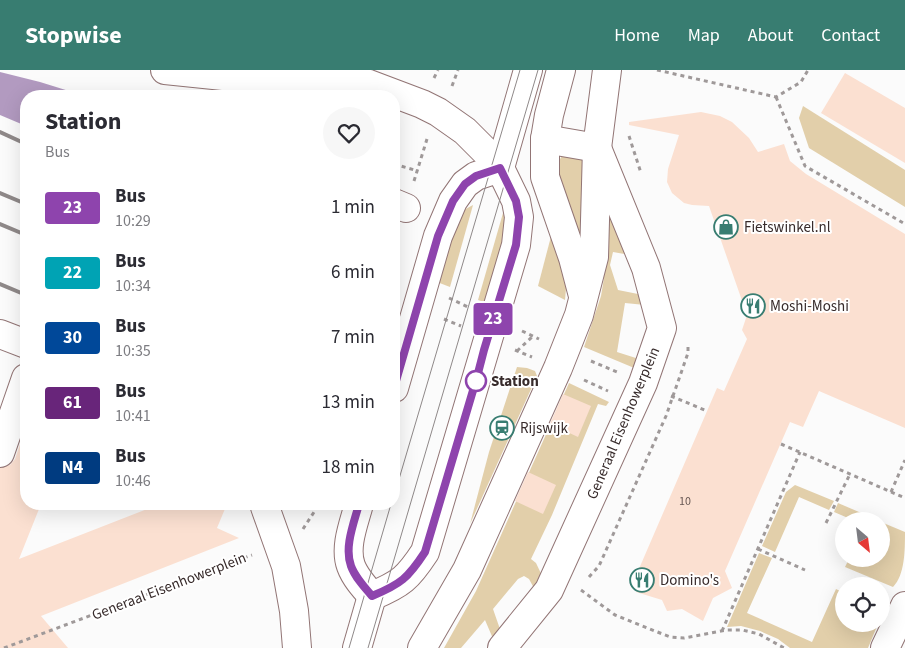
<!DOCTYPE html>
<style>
body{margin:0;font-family:"Source Sans 3",sans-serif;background:#f7f7f7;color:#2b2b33;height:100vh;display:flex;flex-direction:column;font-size:19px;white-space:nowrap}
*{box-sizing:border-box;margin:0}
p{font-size:16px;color:#7c7c81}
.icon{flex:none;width:28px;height:28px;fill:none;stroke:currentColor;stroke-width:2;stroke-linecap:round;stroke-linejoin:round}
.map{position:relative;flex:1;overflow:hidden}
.details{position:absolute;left:20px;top:20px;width:380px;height:420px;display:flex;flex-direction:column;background:#fff;border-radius:20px;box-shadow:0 5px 20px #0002}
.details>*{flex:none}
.badge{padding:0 10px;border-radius:4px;font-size:18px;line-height:32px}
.needle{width:32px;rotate:152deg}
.tools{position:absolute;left:835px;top:442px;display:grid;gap:10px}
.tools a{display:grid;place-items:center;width:55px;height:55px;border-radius:50%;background:#fff;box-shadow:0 5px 20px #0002;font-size:25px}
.map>.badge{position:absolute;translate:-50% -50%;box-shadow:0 0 0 2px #fff}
.round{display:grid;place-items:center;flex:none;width:52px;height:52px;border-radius:26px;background:#f7f7f7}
.head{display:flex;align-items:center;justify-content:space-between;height:85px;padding:0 25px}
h1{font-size:24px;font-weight:700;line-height:38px}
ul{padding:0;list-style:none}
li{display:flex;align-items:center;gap:15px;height:65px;padding:0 25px}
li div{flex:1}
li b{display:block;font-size:19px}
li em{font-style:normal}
li .badge{min-width:55px;font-weight:700;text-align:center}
header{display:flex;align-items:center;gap:30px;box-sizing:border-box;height:70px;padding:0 25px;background:#387d71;color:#fff}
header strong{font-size:24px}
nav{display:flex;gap:28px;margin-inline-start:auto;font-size:18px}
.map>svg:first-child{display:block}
.green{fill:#e2cfaa}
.water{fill:#b29ac0}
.building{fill:#fbe0d1}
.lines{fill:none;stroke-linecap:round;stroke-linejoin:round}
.minor-casing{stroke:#927575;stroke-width:30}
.path{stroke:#9f9999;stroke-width:3;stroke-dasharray:4 4;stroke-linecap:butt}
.minor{stroke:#fff;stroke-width:28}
.tram{stroke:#8f8989;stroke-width:1}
.rail{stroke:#8f8989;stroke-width:4}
.line-casing{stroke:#fff;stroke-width:11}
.line{stroke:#8e44ad;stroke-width:8}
.stop-dot{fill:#fff;stroke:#8e44ad;stroke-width:2.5}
.labels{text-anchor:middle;stroke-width:4;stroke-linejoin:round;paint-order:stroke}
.number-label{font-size:12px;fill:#685854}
.poi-label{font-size:15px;fill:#372b2b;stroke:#fff;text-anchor:start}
.stop-label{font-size:15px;font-weight:bold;fill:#372b2b;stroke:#fff;text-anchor:start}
.street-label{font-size:15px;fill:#372b2b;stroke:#fff}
</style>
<header>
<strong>Stopwise</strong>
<nav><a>Home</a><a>Map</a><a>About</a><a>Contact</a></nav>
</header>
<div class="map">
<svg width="905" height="578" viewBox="0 0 905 578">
<rect width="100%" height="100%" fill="#fbfbfb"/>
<g class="green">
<path d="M803,36l102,64v37l-96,-59 -10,-30z"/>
<path d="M590,81l-9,104 -23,-84v-9l6,-9z"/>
<path d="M603,127l27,58 -17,-3 -3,13 8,25 25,5 2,10 -20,-2 -8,49 22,7v11l-55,-23 17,-51 3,-18z"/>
<path d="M473,135l-23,82 -13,-5 23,-70z"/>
<path d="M503,143l6,13 -19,78 -12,-4z"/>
<path d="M554,155l13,52 -2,23 -27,-14z"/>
<path d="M517,297l10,1 8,3 2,5 -67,148 19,-72z"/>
<path d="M569,313l40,19 -3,4 -8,-2 -46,111 -21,44 5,4 10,21 -11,6 -6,-11 -5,-3 -6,3 -25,30 8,23 -7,9 -9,-21 -24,28h-17l32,-57z"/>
<path d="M795,415l39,16 -5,9 -30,-13 -24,55 -13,-6 24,-54z"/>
<path d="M838,433l42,18h-25l-21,-9z"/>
<path d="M881,452l24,10c0,18 0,43 -12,55l-48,-20 4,-8h32z"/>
<path d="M759,483l13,5 -25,55 65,29 24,-53 8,4v31h34l-10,24h-78l-12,-9 -18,-8 -19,-5 -14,1z"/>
</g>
<path class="water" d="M0,2l40,10 45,14h-59v30l-26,-11z"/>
<g class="building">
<path d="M845,3l60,35v55l-84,-50z"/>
<path d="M701,42l19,4 12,6 17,16 9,14 26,-8 6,17 16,13 99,60v194l-86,-37 -16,36 -13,-5 -65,149 7,17 -19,10 -10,23 -21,-12 -15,2 -5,-11 -26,-8 2,-4 -6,-3 85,-197 7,3 23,-52 -5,-9 5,-15 -38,-109 -17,-1 -8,-2 -12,-10 -5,-11 1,-13 11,-34 -50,-10v-3z"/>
<path d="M563,324l28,12 -13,31 -28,-13z"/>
<path d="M24,362h2v72h15l-22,55 141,-55h67l-10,24 22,10 -198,78 27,32h-68v-180l10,-3 5,-6z"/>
<path d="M528,402l28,13 -13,29 -28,-13z"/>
</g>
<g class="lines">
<g class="minor-casing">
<g id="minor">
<path d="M165,0l68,7 59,-1 77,8 53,20 16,8 27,19 28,28 7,9 16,33 3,16 -3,28 -91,307c-17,26 -24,32 -53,44"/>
<path d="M561,0l-12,45 -4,24v38l28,81 10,38"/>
<path d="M500,98l28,-98"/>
<path d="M394,133l12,5"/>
<path d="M0,264l26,10"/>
<path d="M394,318l44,-152 15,-35 12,-17 11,-8 24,-8"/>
<path d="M0,383l26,-75"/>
<path d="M359,434c-5,19 -15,43 -8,62 4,11 13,21 21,30"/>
<path d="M265,437l21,59 8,45 3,37"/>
<path d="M357,578l15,-52"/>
<path d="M422,578l45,-78 91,-202 21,-53 15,-58 3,-109 10,-78"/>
<path d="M502,578l47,-58 94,-207 19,-55 -16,-60 -49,-120 -52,-9"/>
<path d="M885,578l20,-42"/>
</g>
</g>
<g class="path">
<path d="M657,0l119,27 25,-15 7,-12"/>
<path d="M434,8l4,-8"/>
<path d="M452,16l6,-16"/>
<path d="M776,27l29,69 100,58"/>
<path d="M629,66l12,37"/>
<path d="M394,94l24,7"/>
<path d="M414,111l13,-42"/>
<path d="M394,174l3,-10"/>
<path d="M449,228l19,9"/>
<path d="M444,249l17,7"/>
<path d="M522,261l17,8"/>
<path d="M515,280l17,7"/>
<path d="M517,281l16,-15"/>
<path d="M591,291l26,11"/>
<path d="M584,310l24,11"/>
<path d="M671,326l36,15"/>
<path d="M781,374l124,54"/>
<path d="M891,422l14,-32"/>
<path d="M826,453l24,-49"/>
<path d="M303,459l13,-20 2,-5"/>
<path d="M758,479l47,21"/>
<path d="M589,507l10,-11 67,-150 22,-63v-6"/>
<path d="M581,520l34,25 55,22 14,1 43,-8h15l17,4 25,14"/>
<path d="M722,561l78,-179"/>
<path d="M4,578l248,-93"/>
</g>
<use href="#minor" class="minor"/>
<g class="tram">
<path d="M394,426l126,-426"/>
<path d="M349,578l42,-144"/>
<path d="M368,578l170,-578"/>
</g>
<g class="rail">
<path d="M0,62l26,12"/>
<path d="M0,123l26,11"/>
<path d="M0,154l26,11"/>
<path d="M0,214l26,11"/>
</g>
</g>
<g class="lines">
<g class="line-casing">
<path id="line" d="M359,434c-5,19 -15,43 -8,62 4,11 13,21 21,30 29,-12 36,-18 53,-44l52,-175 7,-27 32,-105 3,-28 -3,-16 -16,-33 -24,8 -11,8 -12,17 -15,35 -44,152"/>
</g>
<use href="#line" class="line"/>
</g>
<defs>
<g id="shop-ring" transform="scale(1.25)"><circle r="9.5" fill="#fff" stroke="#387d71" stroke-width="1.5"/><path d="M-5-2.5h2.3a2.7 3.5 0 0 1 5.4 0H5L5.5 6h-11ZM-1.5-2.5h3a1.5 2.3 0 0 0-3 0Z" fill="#387d71"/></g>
<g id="restaurant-ring" transform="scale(1.25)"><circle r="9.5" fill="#fff" stroke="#387d71" stroke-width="1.5"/><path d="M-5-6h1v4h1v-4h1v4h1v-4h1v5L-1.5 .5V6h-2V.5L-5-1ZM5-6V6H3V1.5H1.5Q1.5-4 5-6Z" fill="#387d71"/></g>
<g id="station-ring" transform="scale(1.25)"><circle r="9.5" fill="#fff" stroke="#387d71" stroke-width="1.5"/><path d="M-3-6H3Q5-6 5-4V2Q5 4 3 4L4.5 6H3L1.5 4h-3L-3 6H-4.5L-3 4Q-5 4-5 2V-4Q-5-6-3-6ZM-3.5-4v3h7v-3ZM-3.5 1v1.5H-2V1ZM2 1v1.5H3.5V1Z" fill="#387d71"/></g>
</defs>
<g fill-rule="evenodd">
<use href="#shop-ring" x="726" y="157"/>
<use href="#restaurant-ring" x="753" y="236"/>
<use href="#station-ring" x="502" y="358"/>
<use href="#restaurant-ring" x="642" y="510"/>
</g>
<circle class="stop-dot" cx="476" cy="311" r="10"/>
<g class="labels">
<g class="number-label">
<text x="685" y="435">10</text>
</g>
<g class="poi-label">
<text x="744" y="162">Fietswinkel.nl</text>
<text x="770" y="241">Moshi-Moshi</text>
<text x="520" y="363">Rijswijk</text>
<text x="660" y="515">Domino's</text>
</g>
<g class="stop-label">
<text x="491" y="316">Station</text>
</g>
<g class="street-label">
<text transform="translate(623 353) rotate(-67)" y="5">Generaal Eisenhowerplein</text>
<text transform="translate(169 516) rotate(-21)" y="5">Generaal Eisenhowerplein</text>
</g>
</g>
</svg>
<div class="tools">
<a><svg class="needle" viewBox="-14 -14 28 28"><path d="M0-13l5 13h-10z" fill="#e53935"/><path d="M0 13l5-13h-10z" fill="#7c7c81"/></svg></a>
<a><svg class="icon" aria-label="locate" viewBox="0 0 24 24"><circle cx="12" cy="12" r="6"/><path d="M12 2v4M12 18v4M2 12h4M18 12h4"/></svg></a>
</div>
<b class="badge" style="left:493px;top:249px;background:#8e44ad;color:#fff">23</b>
<section class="details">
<div class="head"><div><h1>Station</h1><p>Bus</p></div><a class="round"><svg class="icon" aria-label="heart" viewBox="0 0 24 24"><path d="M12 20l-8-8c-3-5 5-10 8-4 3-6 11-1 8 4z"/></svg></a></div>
<ul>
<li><span class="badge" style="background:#8e44ad;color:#fff">23</span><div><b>Bus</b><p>10:29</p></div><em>1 min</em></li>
<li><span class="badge" style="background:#00a3b4;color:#fff">22</span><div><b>Bus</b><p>10:34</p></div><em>6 min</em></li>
<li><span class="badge" style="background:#004899;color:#fff">30</span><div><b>Bus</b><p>10:35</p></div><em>7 min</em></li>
<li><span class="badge" style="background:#68257a;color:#fff">61</span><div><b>Bus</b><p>10:41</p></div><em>13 min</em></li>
<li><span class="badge" style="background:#003b80;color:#fff">N4</span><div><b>Bus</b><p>10:46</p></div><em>18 min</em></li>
</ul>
</section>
</div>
